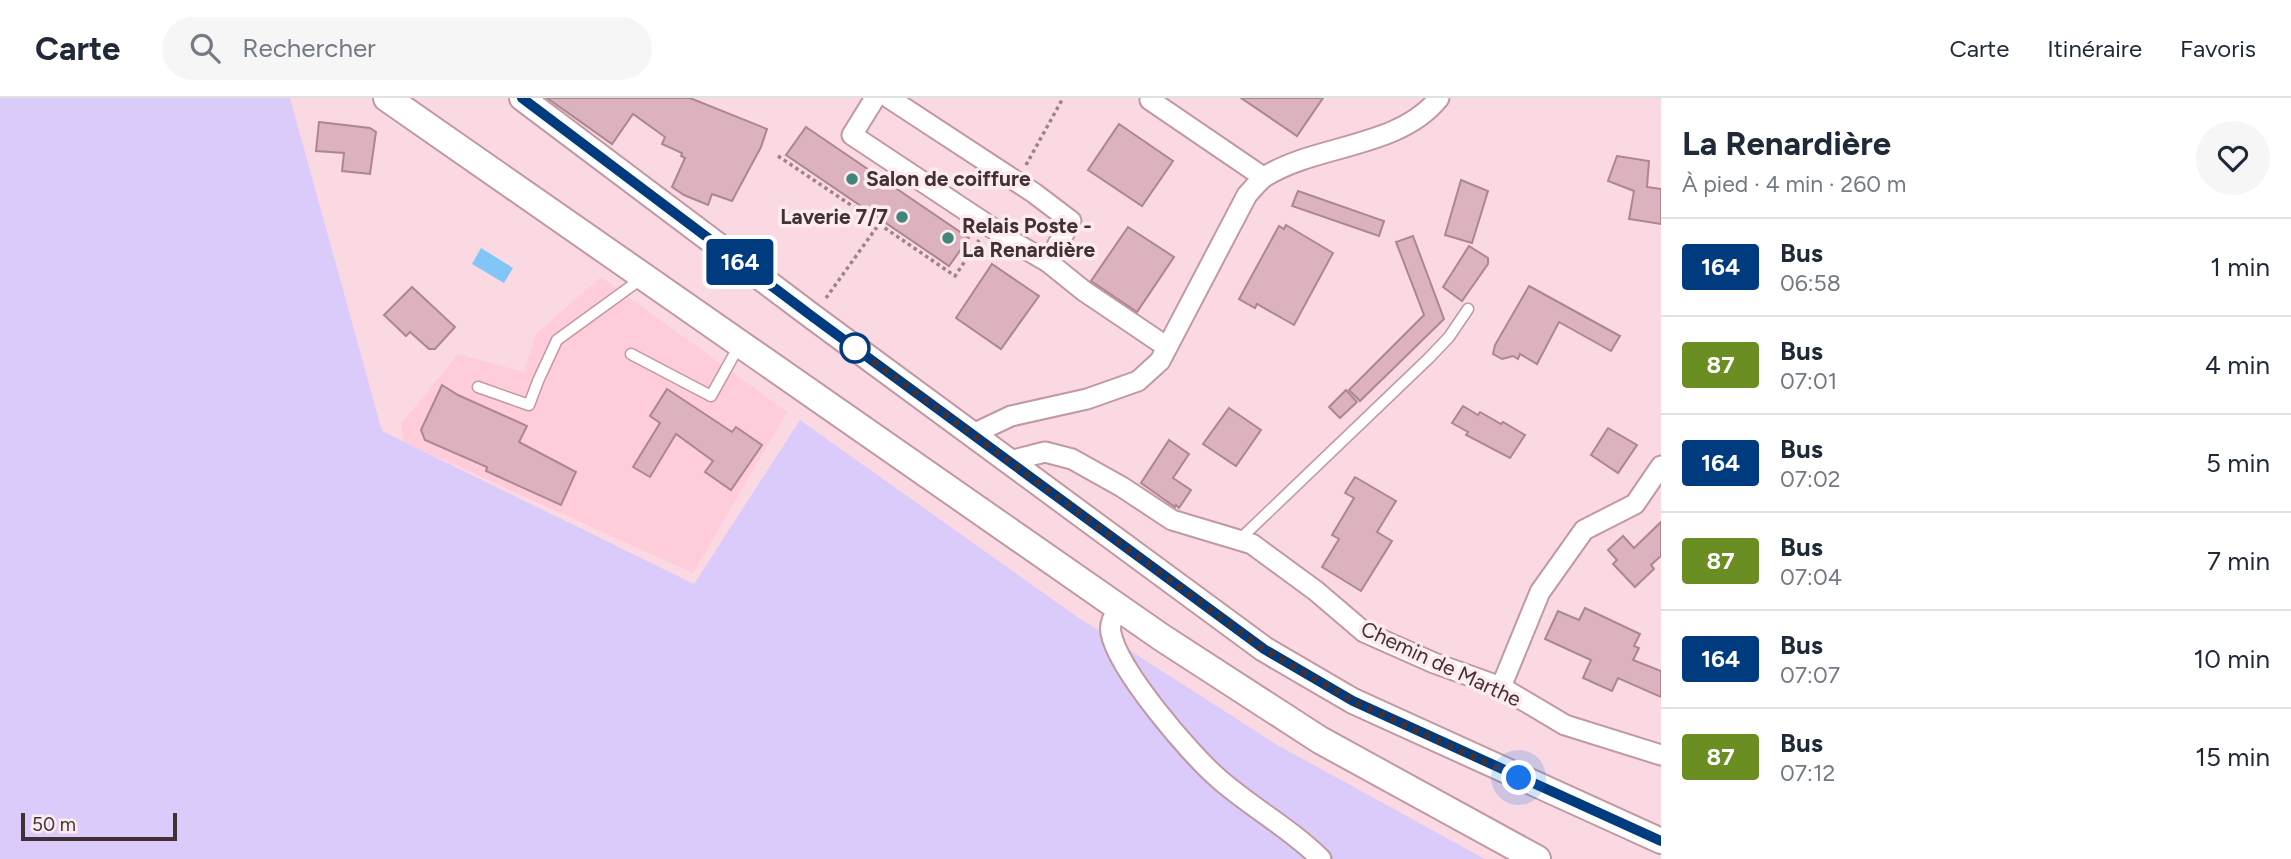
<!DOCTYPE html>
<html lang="fr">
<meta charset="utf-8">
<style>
body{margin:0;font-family:Figtree,sans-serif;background:#f6f6f7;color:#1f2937;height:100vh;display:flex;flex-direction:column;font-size:26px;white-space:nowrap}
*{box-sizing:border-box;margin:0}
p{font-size:23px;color:#747a83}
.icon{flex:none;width:38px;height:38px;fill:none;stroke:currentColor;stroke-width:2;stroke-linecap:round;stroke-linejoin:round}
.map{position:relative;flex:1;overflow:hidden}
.details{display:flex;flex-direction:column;background:#fff;width:630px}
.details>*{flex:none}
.badge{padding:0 14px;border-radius:5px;font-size:24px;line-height:46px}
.scale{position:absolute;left:21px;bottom:18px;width:156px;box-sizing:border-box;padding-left:7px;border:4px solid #413034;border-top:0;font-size:19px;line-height:24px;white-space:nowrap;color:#413034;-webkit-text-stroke:5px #fdebf0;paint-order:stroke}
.you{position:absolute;width:35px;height:35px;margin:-18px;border:5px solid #fff;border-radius:50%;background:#1a73e8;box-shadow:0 0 0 10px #1a73e833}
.map>.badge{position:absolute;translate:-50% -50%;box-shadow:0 0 0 4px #fff}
.round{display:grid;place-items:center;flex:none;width:74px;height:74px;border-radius:37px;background:#f6f6f7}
.head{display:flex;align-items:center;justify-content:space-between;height:119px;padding:0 21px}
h1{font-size:33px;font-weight:700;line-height:52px}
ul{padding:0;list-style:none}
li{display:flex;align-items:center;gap:21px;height:98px;padding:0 21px;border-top:2px solid #e0e1e3}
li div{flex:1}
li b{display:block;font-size:26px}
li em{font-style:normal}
li .badge{min-width:77px;font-weight:700;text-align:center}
header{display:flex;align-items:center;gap:42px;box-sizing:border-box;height:98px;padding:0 35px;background:#fff;border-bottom:2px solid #e0e1e3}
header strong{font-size:33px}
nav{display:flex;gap:38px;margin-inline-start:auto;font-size:24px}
.search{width:490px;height:63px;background:#f6f6f7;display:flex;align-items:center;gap:18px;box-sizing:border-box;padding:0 24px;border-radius:38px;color:#747a83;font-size:26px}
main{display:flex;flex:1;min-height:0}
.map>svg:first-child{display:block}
.built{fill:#ffccd9}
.green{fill:#dbcbfa}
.water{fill:#81c6f7}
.building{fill:#dbb2bd;stroke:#ad8690;stroke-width:2}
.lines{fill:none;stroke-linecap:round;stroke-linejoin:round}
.service-casing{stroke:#c198a3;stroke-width:13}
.minor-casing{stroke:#c198a3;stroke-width:23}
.tertiary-casing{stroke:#c198a3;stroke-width:28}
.secondary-casing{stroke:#c198a3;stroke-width:30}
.path{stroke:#9c8289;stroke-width:3.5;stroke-dasharray:3.5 3.5;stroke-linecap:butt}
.service{stroke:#fff;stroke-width:10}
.minor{stroke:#fff;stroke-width:19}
.tertiary{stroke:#fff;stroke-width:24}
.secondary{stroke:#fff;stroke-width:26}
.line-casing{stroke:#fff;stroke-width:16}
.line{stroke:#003b80;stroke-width:10}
.walk{stroke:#413034;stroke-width:7;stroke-dasharray:0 12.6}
.poi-dot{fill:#42867a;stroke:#fdebf0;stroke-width:2.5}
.stop-dot{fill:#fff;stroke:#003b80;stroke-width:3.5}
.labels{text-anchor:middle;stroke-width:7;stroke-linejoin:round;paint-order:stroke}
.poi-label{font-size:21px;font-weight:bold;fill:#413034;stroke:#fdebf0;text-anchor:start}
.street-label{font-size:21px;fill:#413034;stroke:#fdebf0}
</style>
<header>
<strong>Carte</strong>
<div class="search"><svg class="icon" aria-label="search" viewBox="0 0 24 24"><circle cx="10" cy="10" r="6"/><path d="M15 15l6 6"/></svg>Rechercher</div>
<nav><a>Carte</a><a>Itinéraire</a><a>Favoris</a></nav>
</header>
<main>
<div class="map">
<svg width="1661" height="761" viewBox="0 0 1661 761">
<rect width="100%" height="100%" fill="#fbd9e2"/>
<path class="built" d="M601,179l186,135 -94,161 -289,-131 -3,-18 57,-70 66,18 12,-38z"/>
<path class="green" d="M0,0h290l92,333 312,153 106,-164 276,196 203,130 206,113h-1485z"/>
<path class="water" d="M481,150l32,20 -9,15 -32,-19z"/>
<g class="building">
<path d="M547,0h143l77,31 -6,18 -29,54 -20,-7 -4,11 -24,-10 -12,-8 13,-29 -4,-2 1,-3 -20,-9 3,-7 -32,-23 -21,30z"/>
<path d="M1241,0h82l-26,38z"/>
<path d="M319,24l51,6 6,4 -6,42 -28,-3 2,-18 -28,-2z"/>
<path d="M1119,26l54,37 -31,45 -54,-36z"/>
<path d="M806,29l163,111 -20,28 -163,-111z"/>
<path d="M1617,58l32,5 -2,26 14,2v35l-32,-5 5,-28 -26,-10z"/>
<path d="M1461,82l27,11 -16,52 -27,-8z"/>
<path d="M1298,93l86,30 -5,15 -87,-30z"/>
<path d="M1286,127l47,28 -39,72 -37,-21 -2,4 -16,-9 40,-73 5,3z"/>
<path d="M1128,129l46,30 -37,55 -46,-31z"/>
<path d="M1413,138l31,83 -84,82 -11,-11 75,-75 -28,-73z"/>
<path d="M1469,148l19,12v6l-26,37 -19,-14z"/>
<path d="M992,166l47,32 -38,53 -45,-31z"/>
<path d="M1529,188l91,50 -9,15 -52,-29 -22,42 -17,-10 -2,5 -5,-3 -11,3 -9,-5 2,-9z"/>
<path d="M412,189l43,40 -20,22h-6l-19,-17 -4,4 -22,-21z"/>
<path d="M442,287l16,10 69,31 -8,16 57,30 -15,33 -75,-34 1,-4 -62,-27 -4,-10z"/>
<path d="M667,291l65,43 4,-5 26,18 -31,45 -26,-18 8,-11 -37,-27 -26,43 -17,-10 27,-44 -10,-7z"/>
<path d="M1346,292l11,12 -17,16 -11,-11z"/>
<path d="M1463,308l15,9 2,-3 21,12 2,-2 22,13 -15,23 -44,-23 2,-3 -16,-9z"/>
<path d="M1229,310l32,22 -25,36 -33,-22z"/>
<path d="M1608,330l29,17 -19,28 -27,-18z"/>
<path d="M1169,342l20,14 -16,24 18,12 -12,18 -3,-3 -1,2 -34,-24z"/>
<path d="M1355,379l41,24 -19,31 15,9 -31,50 -39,-24 17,-28 -7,-4 22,-37 -9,-5z"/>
<path d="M1661,424v34l-10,9 3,4 -19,18 -22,-23 4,-4 -9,-10 15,-14 11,12z"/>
<path d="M1585,510l55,26 -6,12 5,2 -6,12 28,11v26l-43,-19 -6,13 -29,-13 8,-18 -46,-21 13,-28 21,9z"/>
</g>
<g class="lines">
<g class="service-casing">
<g id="service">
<path d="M631,256l80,42 29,-52"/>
<path d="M478,289l51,18 9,-24 19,-41 84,-61"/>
<path d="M1239,442l190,-182 20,-21 19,-28"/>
</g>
</g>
<g class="minor-casing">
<g id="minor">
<path d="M875,0l-23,37 163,108 33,19"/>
<path d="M889,0l145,95 37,28 -23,41 36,29 83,56"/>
<path d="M1150,2l113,77"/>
<path d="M973,336l38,-18 76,-17 51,-18 22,-20 87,-166c6,-6 12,-15 19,-19 52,-32 133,-28 173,-78"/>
<path d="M1009,363l36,-9 27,7 50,28 50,33 80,24 64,47 48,41 70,31 67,24 64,38 96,30"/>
<path d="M1119,510c-5,8 -10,15 -8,25 7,37 79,121 108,146 33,29 71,49 102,80"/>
<path d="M1501,589l39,-95 44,-62 51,-26 26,-38"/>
</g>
</g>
<g class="tertiary-casing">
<path id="tertiary" d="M522,0l291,219 451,332 89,52 308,140"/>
</g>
<g class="secondary-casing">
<path id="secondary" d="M387,0l774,539 159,103 217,119"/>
</g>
<g class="path">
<path d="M778,58l101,68"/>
<path d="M1026,67l37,-67"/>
<path d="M826,200l53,-74 76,52 24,-36"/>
</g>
<use href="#service" class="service"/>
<use href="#minor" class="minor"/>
<use href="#tertiary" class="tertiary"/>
<use href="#secondary" class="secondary"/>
</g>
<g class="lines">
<g class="line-casing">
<path id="line" d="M522,0l291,219 451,332 89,52 308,140"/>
</g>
<use href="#line" class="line"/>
<path class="walk" d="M855,250l409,301 89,52 166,77"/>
</g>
<g class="poi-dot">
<circle cx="852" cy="81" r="7"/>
<circle cx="902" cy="119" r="7"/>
<circle cx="948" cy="140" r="7"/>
</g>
<circle class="stop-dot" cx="855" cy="250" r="14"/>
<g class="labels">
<g class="poi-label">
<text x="866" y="88">Salon de coiffure</text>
<text x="888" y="126" text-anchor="end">Laverie 7/7</text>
<text x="962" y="135">Relais Poste -<tspan x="962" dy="24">La Renardière</tspan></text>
</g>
<g class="street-label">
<text transform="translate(1441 566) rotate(25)" y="7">Chemin de Marthe</text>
</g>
</g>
</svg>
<div class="scale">50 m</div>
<div class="you" style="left:1519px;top:680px"></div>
<b class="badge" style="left:740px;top:164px;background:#003b80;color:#fff">164</b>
</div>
<section class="details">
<div class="head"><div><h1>La Renardière</h1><p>À pied · 4 min · 260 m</p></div><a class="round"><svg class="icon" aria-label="heart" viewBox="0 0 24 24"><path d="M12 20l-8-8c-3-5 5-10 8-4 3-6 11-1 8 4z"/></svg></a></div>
<ul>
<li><span class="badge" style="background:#003b80;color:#fff">164</span><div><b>Bus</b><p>06:58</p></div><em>1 min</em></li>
<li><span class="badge" style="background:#6b8e23;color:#fff">87</span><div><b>Bus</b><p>07:01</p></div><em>4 min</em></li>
<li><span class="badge" style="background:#003b80;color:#fff">164</span><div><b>Bus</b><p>07:02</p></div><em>5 min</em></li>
<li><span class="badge" style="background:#6b8e23;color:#fff">87</span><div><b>Bus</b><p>07:04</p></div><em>7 min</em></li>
<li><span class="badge" style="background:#003b80;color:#fff">164</span><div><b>Bus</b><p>07:07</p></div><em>10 min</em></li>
<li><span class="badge" style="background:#6b8e23;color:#fff">87</span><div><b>Bus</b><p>07:12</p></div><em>15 min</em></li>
</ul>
</section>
</main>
